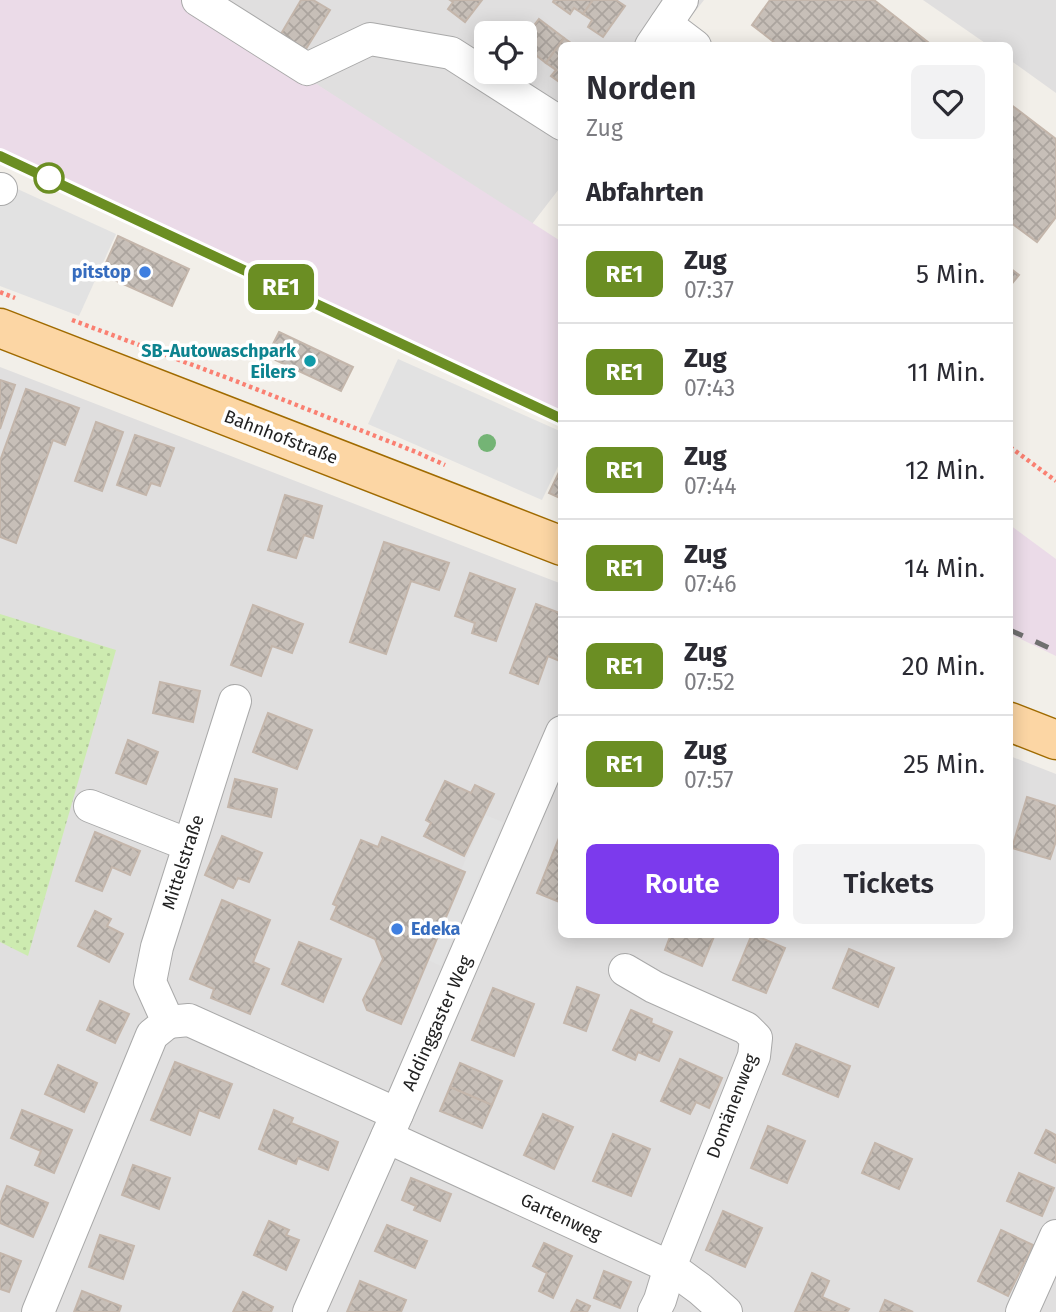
<!DOCTYPE html>
<html lang="de">
<meta charset="utf-8">
<style>
body{margin:0;font-family:"Fira Sans",sans-serif;background:#f2f2f3;color:#2b2b33;height:100vh;display:flex;flex-direction:column;font-size:26px;white-space:nowrap}
*{box-sizing:border-box;margin:0}
p{font-size:23px;color:#7c7c81}
.icon{flex:none;width:38px;height:38px;fill:none;stroke:currentColor;stroke-width:2;stroke-linecap:round;stroke-linejoin:round}
.map{position:relative;flex:1;overflow:hidden}
.side{position:absolute;left:558px;top:42px;width:455px;height:896px;display:flex;flex-direction:column;background:#fff;border-radius:10px;box-shadow:0 4px 18px #0003}
.side>*{flex:none}
.badge{padding:0 14px;border-radius:10px;font-size:24px;line-height:46px}
.tools{position:absolute;left:474px;top:21px;display:grid;gap:14px}
.tools a{display:grid;place-items:center;width:63px;height:63px;border-radius:10px;background:#fff;box-shadow:0 4px 18px #0003;font-size:35px}
.map>.badge{position:absolute;translate:-50% -50%;box-shadow:0 0 0 4px #fff}
h2{padding:0 28px;font-size:26px;line-height:63px}
.round{display:grid;place-items:center;flex:none;width:74px;height:74px;border-radius:10px;background:#f2f2f3}
.head{display:flex;align-items:center;justify-content:space-between;height:119px;padding:0 28px}
h1{font-size:33px;font-weight:600;line-height:52px}
.cta{display:flex;gap:14px;margin-top:auto;padding:14px 28px}
.cta a{flex:1;height:80px;border-radius:10px;background:#7c3aed;color:#fff;font-size:28px;font-weight:600;line-height:80px;text-align:center}
.cta a+a{background:#f2f2f3;color:#2b2b33}
ul{padding:0;list-style:none}
li{display:flex;align-items:center;gap:21px;height:98px;padding:0 28px;border-top:2px solid #e1e1e2}
li div{flex:1}
li b{display:block;font-size:26px}
li em{font-style:normal}
li .badge{min-width:77px;font-weight:700;text-align:center}
.map>svg:first-child{display:block}
.residential{fill:#e0dfdf;fill-rule:evenodd}
.railway{fill:#ebdbe8}
.grass{fill:url(#grass-dots)}
.parking{fill:#e2e2e2}
.building{fill:url(#building-cross-hatch);stroke:#c4b6ab;stroke-width:2}
.lines{fill:none;stroke-linecap:round;stroke-linejoin:round}
.minor-casing{stroke:#a9a9a9;stroke-width:34}
.major-casing{stroke:#a06b00;stroke-width:41}
.path{stroke:#fa8072;stroke-width:4.5;stroke-dasharray:3.5 3.5;stroke-linecap:butt}
.minor{stroke:#fff;stroke-width:32}
.major{stroke:#fcd6a4;stroke-width:38}
.rail{stroke:#707070;stroke-width:5;stroke-dasharray:14 14;stroke-linecap:butt}
.tree{fill:#74b475}
.line-casing{stroke:#fff;stroke-width:16}
.line{stroke:#6b8e23;stroke-width:10}
.stop-dot{fill:#fff;stroke:#6b8e23;stroke-width:3.5}
.shop-dot{fill:#3f7fe0;stroke:#fff;stroke-width:2.5}
.culture-dot{fill:#0f9aa8;stroke:#fff;stroke-width:2.5}
.labels{text-anchor:middle;stroke-width:7;stroke-linejoin:round;paint-order:stroke}
.shop-label{font-size:18px;font-weight:bold;fill:#366cbe;stroke:#fff;text-anchor:end}
.culture-label{font-size:18px;font-weight:bold;fill:#0d838f;stroke:#fff;text-anchor:end}
.street-label{font-size:18px;fill:#222;stroke:#fff}
</style>
<div class="map">
<svg width="1056" height="1312" viewBox="0 0 1056 1312">
<defs>
<pattern id="grass-dots" width="8" height="8" patternUnits="userSpaceOnUse" patternTransform="scale(1.75)"><rect width="8" height="8" fill="#cdebb0"/><path d="M2 2h.1M6 6h.1" fill="none" stroke="#b0c997" stroke-width="1.8" stroke-linecap="round"/></pattern>
<pattern id="building-cross-hatch" width="8" height="8" patternUnits="userSpaceOnUse" patternTransform="scale(1.75)"><rect width="8" height="8" fill="#c7bfb8"/><path d="M0 0l8 8M0 8l8-8" fill="none" stroke="#aba49e"/></pattern>
</defs>
<rect width="100%" height="100%" fill="#f2efe9"/>
<g class="residential">
<path d="M186,0h518l-35,45 -107,1v139l-30,39zM486,33h39v39h-39z"/>
<path d="M923,0h133v93l-46,-33v-14l-22,-1z"/>
<path d="M0,367l562,217v350h448v-178l46,18v538h-1056z"/>
</g>
<g class="railway">
<path d="M0,0h186l376,242v183l-562,-263z"/>
<path d="M1010,525l46,34v97l-46,-22z"/>
</g>
<path class="grass" d="M0,614l116,36 -88,306 -28,-14z"/>
<g class="parking">
<path d="M0,181l116,53 -37,82 -79,-30z"/>
<path d="M398,359l164,73v26l-20,42 -174,-76z"/>
<path d="M485,815l18,7 -62,144 -13,-6 37,-87 -4,-3z"/>
</g>
<g class="building">
<path d="M301,0h12l17,10 -24,39 -25,-15z"/>
<path d="M450,0h32l-17,22 -17,-13 5,-7z"/>
<path d="M554,0h39l-10,14 -9,-6 -4,6 -17,-12z"/>
<path d="M593,0h23l9,6 -22,31 -15,-10 4,-7 -9,-6z"/>
<path d="M770,0h104l59,46h-154l-27,-21z"/>
<path d="M539,19l25,19 -18,25 -9,-7 -5,8 -7,-5v-22z"/>
<path d="M564,38l11,8h-13v38l-11,-8 5,-6 -10,-7z"/>
<path d="M1010,104l46,35v78l-19,25 -27,-20z"/>
<path d="M118,236l71,33 -17,37 -71,-32z"/>
<path d="M1010,268l9,7 -9,11z"/>
<path d="M279,332l74,35 -12,24 -74,-35z"/>
<path d="M0,380l15,5 -15,44z"/>
<path d="M26,389l53,19 -14,37 -12,-5 -37,103 -16,-6v-76z"/>
<path d="M96,422l27,10 -21,59 -27,-10z"/>
<path d="M135,435l39,13 -14,38 -9,-3 -5,12 -29,-10z"/>
<path d="M562,466v33l-13,-6z"/>
<path d="M285,495l37,11 -9,32 -9,-3 -8,23 -28,-8z"/>
<path d="M384,542l65,21 -10,27 -28,-9 -25,73 -36,-12z"/>
<path d="M470,573l45,16 -19,52 -24,-8 3,-10 -20,-7z"/>
<path d="M536,604l26,10v48l-14,-6 -10,28 -28,-11z"/>
<path d="M253,605l50,19 -11,29 -20,-7 -11,30 -30,-11z"/>
<path d="M160,682l40,9 -7,31 -40,-9z"/>
<path d="M268,713l44,17 -15,39 -44,-17z"/>
<path d="M128,740l30,12 -12,32 -30,-11z"/>
<path d="M235,779l42,10 -6,28 -43,-10z"/>
<path d="M445,781l26,12 4,-8 19,9 -30,62 -40,-20 7,-13 -5,-3z"/>
<path d="M1027,797l29,9v35l-6,18 -38,-11z"/>
<path d="M95,832l45,19 -10,24 -18,-8 -10,24 -26,-10z"/>
<path d="M222,836l40,17 -13,29 -11,-4 -5,10 -28,-13z"/>
<path d="M382,837l83,35 -64,152 -34,-14 -4,-10 20,-41 -8,-20 -44,-20 6,-13 -4,-2 28,-64 17,7z"/>
<path d="M559,838l3,1v64l-25,-10z"/>
<path d="M222,900l48,20 -17,42 16,7 -19,45 -39,-16 3,-9 -24,-10z"/>
<path d="M95,911l16,8 -4,7 16,8 -14,28 -31,-16z"/>
<path d="M671,934h44l-13,32 -37,-16z"/>
<path d="M752,934l33,14 -19,45 -33,-13z"/>
<path d="M299,942l42,17 -18,43 -41,-18z"/>
<path d="M849,949l45,19 -16,39 -45,-19z"/>
<path d="M577,987l22,8 -13,36 -22,-8z"/>
<path d="M493,988l41,16 -20,52 -42,-16z"/>
<path d="M100,1001l29,13 -14,29 -28,-13z"/>
<path d="M631,1010l21,9 -1,4 21,9 -13,29 -21,-9 -3,8 -22,-10z"/>
<path d="M796,1044l54,22 -12,31 -55,-23z"/>
<path d="M680,1059l42,19 -13,30 -13,-6 -6,12 -29,-13z"/>
<path d="M175,1062l57,22 -13,34 -20,-8 -9,25 -39,-15z"/>
<path d="M460,1063l42,18 -10,24 -42,-18z"/>
<path d="M58,1065l39,18 -13,29 -39,-18z"/>
<path d="M450,1087l42,18 -10,23 -42,-17z"/>
<path d="M22,1110l50,20 -18,43 -19,-8 6,-14 -30,-13z"/>
<path d="M274,1110l19,8 -2,5 47,19 -10,28 -30,-12 -2,6 -37,-15z"/>
<path d="M543,1114l30,13 -19,42 -30,-14z"/>
<path d="M768,1126l37,15 -18,42 -36,-15z"/>
<path d="M1046,1130l10,5v28l-21,-10z"/>
<path d="M613,1134l37,15 -19,47 -38,-15z"/>
<path d="M875,1143l37,16 -13,30 -37,-16z"/>
<path d="M133,1165l37,13 -11,31 -37,-14z"/>
<path d="M1019,1173l35,15 -12,28 -35,-15z"/>
<path d="M411,1178l40,16 -11,27 -26,-11 2,-4 -14,-6z"/>
<path d="M7,1186l41,17 -15,34 -33,-14v-19z"/>
<path d="M723,1211l39,17 -17,39 -39,-17z"/>
<path d="M269,1221l20,9 -3,5 13,5 -13,30 -32,-15z"/>
<path d="M387,1225l40,16 -12,27 -40,-17z"/>
<path d="M1001,1230l32,15 -25,51 -30,-15z"/>
<path d="M100,1235l34,11 -11,33 -34,-12z"/>
<path d="M544,1243l28,13 -19,42 -14,-7 8,-18 -14,-7z"/>
<path d="M0,1253l21,8 -12,31 -9,-3z"/>
<path d="M604,1271l27,11 -11,26 -26,-10z"/>
<path d="M812,1273l17,8 -7,16 27,12 -2,3h-52z"/>
<path d="M360,1281l46,19 -5,12h-54z"/>
<path d="M82,1291l39,15 -2,6h-45z"/>
<path d="M243,1292l30,15 -2,5h-38z"/>
<path d="M577,1300l13,6 -3,6h-16z"/>
<path d="M885,1300l28,12h-33z"/>
</g>
<g class="lines">
<g class="minor-casing">
<g id="minor">
<path d="M198,0l109,69 63,-30 81,14 111,71"/>
<path d="M666,24l29,22"/>
<path d="M651,46l31,-46"/>
<path d="M0,189h1"/>
<path d="M90,806l99,39"/>
<path d="M625,970l29,17 92,41 10,10 -2,18 -84,211 -10,33 -6,12"/>
<path d="M168,1022l21,-2 208,94"/>
<path d="M387,1137l283,130 30,22 26,23"/>
<path d="M38,1312l114,-277 16,-13 -18,-40 7,-35 78,-246"/>
<path d="M309,1312l88,-198 165,-382"/>
<path d="M1022,1312l34,-76"/>
</g>
</g>
<g class="major-casing">
<g id="major">
<path d="M0,328l562,218"/>
<path d="M1010,722l46,18"/>
</g>
</g>
<g class="path">
<path d="M0,292l15,6"/>
<path d="M72,320l161,60 183,72 29,13"/>
<path d="M1010,447l46,34"/>
</g>
<use href="#minor" class="minor"/>
<use href="#major" class="major"/>
<g class="rail">
<path d="M0,156l562,263"/>
<path d="M1010,630l46,21"/>
</g>
</g>
<circle class="tree" cx="487" cy="443" r="9"/>
<g class="lines">
<g class="line-casing">
<path id="line" d="M0,156l562,263"/>
</g>
<use href="#line" class="line"/>
</g>
<circle class="stop-dot" cx="49" cy="178" r="14"/>
<g class="shop-dot">
<circle cx="145" cy="272" r="7"/>
<circle cx="397" cy="929" r="7"/>
</g>
<circle class="culture-dot" cx="310" cy="361" r="7"/>
<g class="labels">
<g class="shop-label">
<text x="131" y="278">pitstop</text>
<text x="411" y="935" text-anchor="start">Edeka</text>
</g>
<g class="culture-label">
<text x="296" y="357">SB-Autowaschpark<tspan x="296" dy="21">Eilers</tspan></text>
</g>
<g class="street-label">
<text transform="translate(281 437) rotate(21)" y="6">Bahnhofstraße</text>
<text transform="translate(183 862) rotate(-72)" y="6">Mittelstraße</text>
<text transform="translate(437 1023) rotate(-66)" y="6">Addinggaster Weg</text>
<text transform="translate(732 1106) rotate(-69)" y="6">Domänenweg</text>
<text transform="translate(561 1217) rotate(25)" y="6">Gartenweg</text>
</g>
</g>
</svg>
<div class="tools">
<a><svg class="icon" aria-label="locate" viewBox="0 0 24 24"><circle cx="12" cy="12" r="6"/><path d="M12 2v4M12 18v4M2 12h4M18 12h4"/></svg></a>
</div>
<b class="badge" style="left:281px;top:287px;background:#6b8e23;color:#fff">RE1</b>
<section class="side">
<div class="head"><div><h1>Norden</h1><p>Zug</p></div><a class="round"><svg class="icon" aria-label="heart" viewBox="0 0 24 24"><path d="M12 20l-8-8c-3-5 5-10 8-4 3-6 11-1 8 4z"/></svg></a></div>
<h2>Abfahrten</h2>
<ul>
<li><span class="badge" style="background:#6b8e23;color:#fff">RE1</span><div><b>Zug</b><p>07:37</p></div><em>5 Min.</em></li>
<li><span class="badge" style="background:#6b8e23;color:#fff">RE1</span><div><b>Zug</b><p>07:43</p></div><em>11 Min.</em></li>
<li><span class="badge" style="background:#6b8e23;color:#fff">RE1</span><div><b>Zug</b><p>07:44</p></div><em>12 Min.</em></li>
<li><span class="badge" style="background:#6b8e23;color:#fff">RE1</span><div><b>Zug</b><p>07:46</p></div><em>14 Min.</em></li>
<li><span class="badge" style="background:#6b8e23;color:#fff">RE1</span><div><b>Zug</b><p>07:52</p></div><em>20 Min.</em></li>
<li><span class="badge" style="background:#6b8e23;color:#fff">RE1</span><div><b>Zug</b><p>07:57</p></div><em>25 Min.</em></li>
</ul>
<div class="cta"><a>Route</a><a>Tickets</a></div>
</section>
</div>
